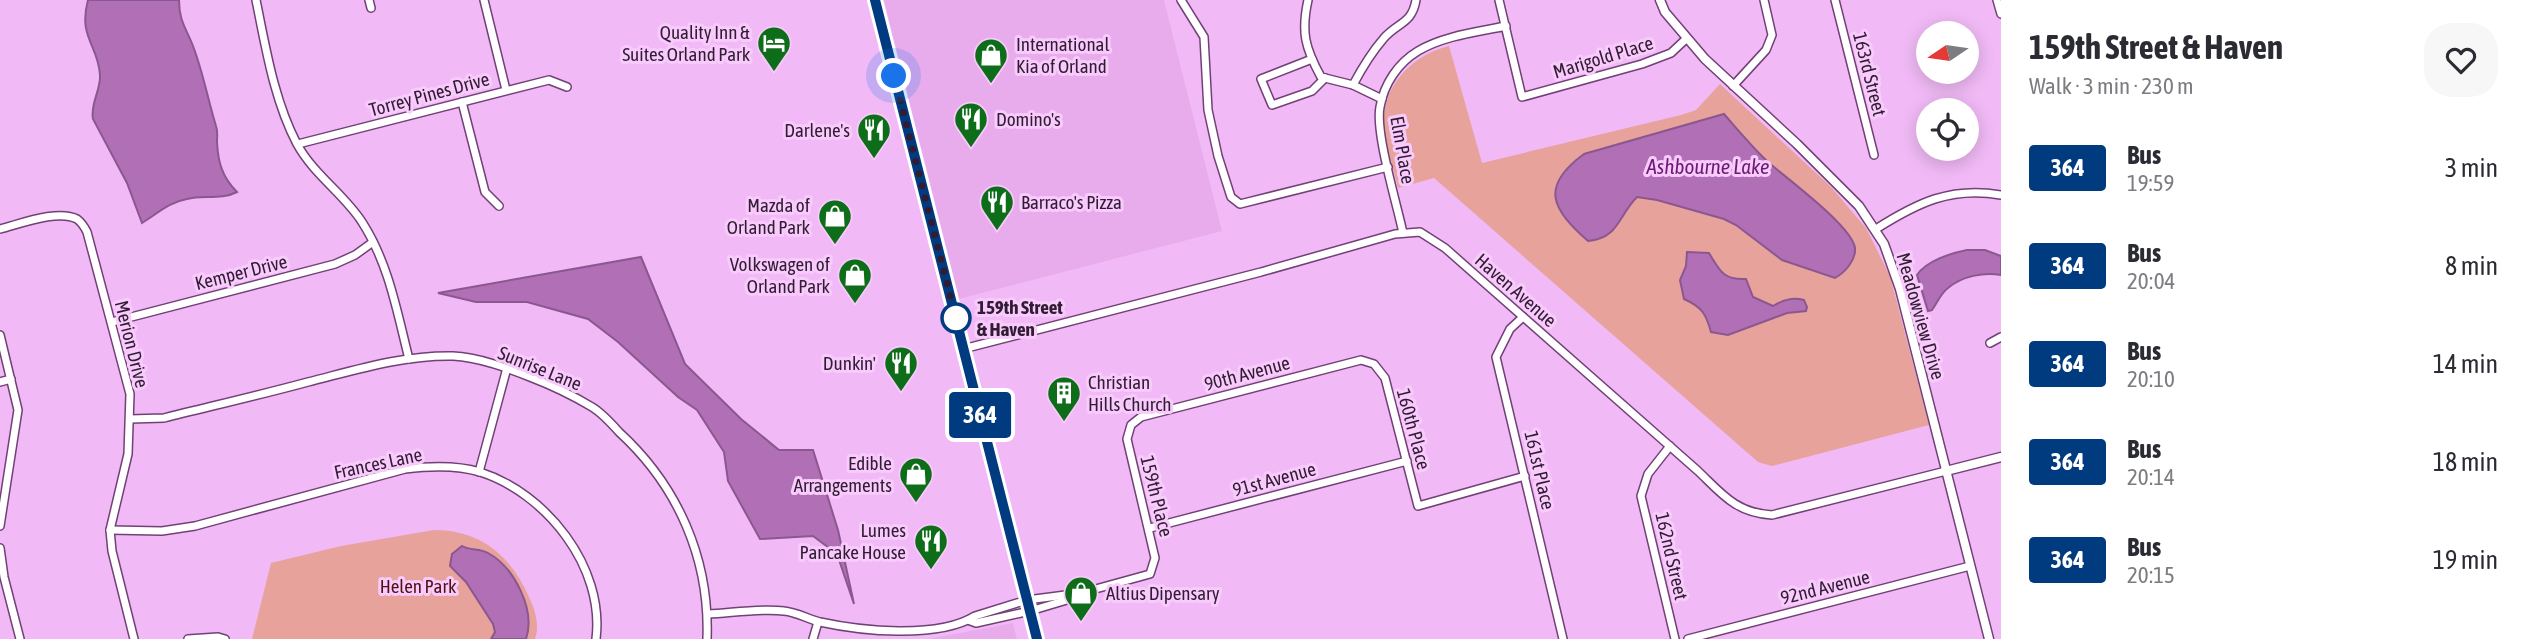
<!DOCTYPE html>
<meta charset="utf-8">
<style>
body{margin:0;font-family:"Asap Condensed",sans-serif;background:#f7f7f7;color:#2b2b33;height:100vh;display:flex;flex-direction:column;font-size:26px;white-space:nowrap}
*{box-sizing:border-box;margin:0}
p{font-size:23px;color:#7c7c81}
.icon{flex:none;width:38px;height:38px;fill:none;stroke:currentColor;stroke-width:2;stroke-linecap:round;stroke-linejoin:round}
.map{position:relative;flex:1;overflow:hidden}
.sheet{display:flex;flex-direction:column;background:#fff;width:525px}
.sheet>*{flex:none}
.badge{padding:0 14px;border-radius:5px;font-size:24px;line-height:46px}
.needle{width:46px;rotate:257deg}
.fabs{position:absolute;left:1916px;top:21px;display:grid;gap:14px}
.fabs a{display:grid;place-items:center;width:63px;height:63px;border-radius:50%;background:#fff;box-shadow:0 4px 18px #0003;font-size:35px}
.you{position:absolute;width:35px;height:35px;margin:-18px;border:5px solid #fff;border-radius:50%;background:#1a73e8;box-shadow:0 0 0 10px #1a73e833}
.map>.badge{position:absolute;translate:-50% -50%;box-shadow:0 0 0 4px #fff}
.round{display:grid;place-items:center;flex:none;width:74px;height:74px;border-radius:28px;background:#f7f7f7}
.summary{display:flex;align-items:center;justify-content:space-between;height:119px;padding:0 28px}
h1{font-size:33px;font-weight:700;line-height:52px}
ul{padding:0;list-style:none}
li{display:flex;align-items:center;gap:21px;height:98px;padding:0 28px}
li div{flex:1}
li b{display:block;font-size:26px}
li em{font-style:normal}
li .badge{min-width:77px;font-weight:700;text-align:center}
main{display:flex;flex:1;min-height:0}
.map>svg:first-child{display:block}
.built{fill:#e8aced}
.green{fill:#e7a29c}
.water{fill:#b170b6;stroke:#8b578f;stroke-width:2}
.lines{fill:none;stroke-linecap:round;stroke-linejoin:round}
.minor-casing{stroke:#714176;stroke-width:10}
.tertiary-casing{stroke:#714176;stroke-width:11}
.primary-casing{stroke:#98702c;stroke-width:14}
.minor{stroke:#fff;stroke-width:7}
.tertiary{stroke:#fff;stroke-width:8}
.primary{stroke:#e2c57e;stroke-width:10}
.line-casing{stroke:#fff;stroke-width:16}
.line{stroke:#003b80;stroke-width:10}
.walk{stroke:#311c33;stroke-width:7;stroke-dasharray:0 12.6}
.stop-dot{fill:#fff;stroke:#003b80;stroke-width:3.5}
.labels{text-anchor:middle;stroke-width:6;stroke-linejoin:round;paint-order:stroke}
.poi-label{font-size:19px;fill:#311c33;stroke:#f8cbfc;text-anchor:end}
.street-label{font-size:19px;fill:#311c33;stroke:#f8cbfc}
.stop-label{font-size:19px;font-weight:bold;fill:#311c33;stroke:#f8cbfc;text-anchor:start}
.park-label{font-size:19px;fill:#501113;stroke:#f8cbfc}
.water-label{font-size:21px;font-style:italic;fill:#6b1b73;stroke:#f8cbfc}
</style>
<main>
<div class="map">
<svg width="2001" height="639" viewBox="0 0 2001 639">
<rect width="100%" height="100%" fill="#f1baf6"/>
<g class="built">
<path d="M884,0h280l58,231 -263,68z"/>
<path d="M1013,623l4,16h-89z"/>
</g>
<g class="green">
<path d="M1449,46l33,117 199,-48 15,-5 24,-26 111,103 35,41 24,48 39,149 -157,41 -14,-4 -324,-284 -36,10c-5,-20 -12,-40 -14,-59 -4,-42 28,-74 65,-83z"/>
<path d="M434,530c47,0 77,26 95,67 6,13 11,28 6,42h-283l19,-76 70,-17z"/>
</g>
<g class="water">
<path d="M88,0h91c0,21 7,28 14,46 10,26 15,54 23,80 2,5 1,11 1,16 1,20 5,35 20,50 -15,8 -34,3 -50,7 -18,3 -30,15 -45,24l-15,-40 -34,-64c-3,-15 8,-29 7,-44 -2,-31 -22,-37 -12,-75z"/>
<path d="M1724,114c14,16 28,33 44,48 18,16 84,64 87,86 1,13 -11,25 -20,30l-53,-18 -46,-35 -12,-6 -67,-19 -20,-3c-19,19 -18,41 -49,44 -36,-32 -49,-54 -4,-87z"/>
<path d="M1967,250h18l16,6v19c-17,-3 -39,1 -53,13 -7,5 -11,15 -16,22l-4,1 -11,-36c9,-14 34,-22 50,-25z"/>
<path d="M1687,252l22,1c11,18 14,27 37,26l7,18 20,9c10,-6 19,-9 31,-6l3,7 -1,4 -19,2 -59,22 -17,-3c-5,-18 -9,-25 -27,-33l-4,-19 6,-14z"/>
<path d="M641,257l44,107 56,55 38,31h34l25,80 16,74 -17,-50 -24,-18 -53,3 -32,-58 -4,-29 -27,-42 -19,-13 -60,-55 -30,-23 -61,-17h-51l-38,-9z"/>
<path d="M462,546c9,5 17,2 26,7 26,14 48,57 38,86h-35l4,-7 -2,-8 -27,-42 -16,-16 2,-12z"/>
</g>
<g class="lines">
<g class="minor-casing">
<g id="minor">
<path d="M256,0c10,49 18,100 41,144 17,31 47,50 65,78 27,42 35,90 47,137"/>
<path d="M369,0l2,8"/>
<path d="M484,0l22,90"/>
<path d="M1181,0l23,37 4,73 10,46 13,41 9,7 148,-37"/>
<path d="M1308,0c-7,32 -3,48 13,77l32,8 29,14"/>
<path d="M1499,0l23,97 120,-33 29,-11 16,-15"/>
<path d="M1835,0l39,155"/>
<path d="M1997,0l4,14"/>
<path d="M1312,59l-51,20 11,26 40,-14 13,-13"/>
<path d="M1353,85c9,-17 18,-32 31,-47 14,-16 28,-14 32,-38"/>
<path d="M1733,86l33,-36 6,-15 -8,-35"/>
<path d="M462,102l23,90 14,14"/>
<path d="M298,144l251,-64 18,7"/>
<path d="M0,229c20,-5 58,-20 77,-10 4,3 8,9 10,13l43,162 -2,60 -18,76 2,21 22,88"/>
<path d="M1876,229c41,-26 75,-43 125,-34"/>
<path d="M1403,233c-6,-29 -28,-100 -23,-126 4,-23 18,-44 38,-56 25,-15 59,-19 88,-25"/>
<path d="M1523,317l-13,12 -14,28 67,282"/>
<path d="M112,322l223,-58 20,-9 18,-13"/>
<path d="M0,335l18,75 -18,116"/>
<path d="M1990,343l11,-6"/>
<path d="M963,349l298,-77 134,-38 25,-2 25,16 253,223c24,23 38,42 74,44l174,-44"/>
<path d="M0,382l11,-3"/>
<path d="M130,419l34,-1c48,-12 96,-23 144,-36 48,-12 95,-27 145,-26 25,1 54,12 77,21 21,8 42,18 62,30 10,6 19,16 27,25 59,54 91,127 88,207"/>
<path d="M1670,446l-22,28 -7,22 34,143"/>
<path d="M479,472l28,-104"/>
<path d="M1150,528l257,-67"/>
<path d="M110,530l52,1 33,-5 210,-57c24,-3 52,-4 75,3 66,21 125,95 116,167"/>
<path d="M0,548l4,29 16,62"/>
<path d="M708,614c23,-1 53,-6 76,-3 12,1 24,8 36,11 41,9 118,17 155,-6l52,-16 54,-7 69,-19 5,-16 -28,-119 4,-14 10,-8 220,-57 13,4 11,14 33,128 107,-30"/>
<path d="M968,620l8,3 54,-12 47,-14 4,-4"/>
<path d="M188,639l30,-2 7,2"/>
<path d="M813,639l5,-17"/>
<path d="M1688,639l282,-73"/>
</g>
</g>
<g class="tertiary-casing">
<g id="tertiary">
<path d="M1660,0l5,12 40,47 92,85 62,62 25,38 16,45 89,350"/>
<path d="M1946,471l55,-14"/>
</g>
</g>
<g class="primary-casing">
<path id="primary" d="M875,0l162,639"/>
</g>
<use href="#minor" class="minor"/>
<use href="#tertiary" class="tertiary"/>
<use href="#primary" class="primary"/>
</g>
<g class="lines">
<g class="line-casing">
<path id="line" d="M875,0l162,639"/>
</g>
<use href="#line" class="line"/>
<path class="walk" d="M894,76l63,246 -1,-4"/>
</g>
<defs>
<g id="hotel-pin" transform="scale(1.75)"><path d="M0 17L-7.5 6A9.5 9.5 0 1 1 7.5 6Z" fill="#0e6d19" stroke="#f8cbfc"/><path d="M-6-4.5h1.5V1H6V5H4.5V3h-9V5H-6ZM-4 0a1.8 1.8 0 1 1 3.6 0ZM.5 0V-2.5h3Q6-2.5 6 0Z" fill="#fff"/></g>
<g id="shop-pin" transform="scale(1.75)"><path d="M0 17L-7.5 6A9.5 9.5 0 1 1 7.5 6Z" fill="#0e6d19" stroke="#f8cbfc"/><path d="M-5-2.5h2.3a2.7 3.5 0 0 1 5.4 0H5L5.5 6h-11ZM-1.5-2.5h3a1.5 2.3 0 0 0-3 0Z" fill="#fff"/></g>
<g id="restaurant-pin" transform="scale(1.75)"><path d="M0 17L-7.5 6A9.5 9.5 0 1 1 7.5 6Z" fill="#0e6d19" stroke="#f8cbfc"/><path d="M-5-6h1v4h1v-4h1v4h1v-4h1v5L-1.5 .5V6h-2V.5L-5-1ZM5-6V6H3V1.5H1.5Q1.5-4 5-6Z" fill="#fff"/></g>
<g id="building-pin" transform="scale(1.75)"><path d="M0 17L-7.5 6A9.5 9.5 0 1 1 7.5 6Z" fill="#0e6d19" stroke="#f8cbfc"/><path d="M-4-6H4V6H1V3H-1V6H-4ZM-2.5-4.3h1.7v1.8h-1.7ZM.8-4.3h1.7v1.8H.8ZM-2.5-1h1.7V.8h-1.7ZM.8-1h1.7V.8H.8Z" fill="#fff"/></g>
</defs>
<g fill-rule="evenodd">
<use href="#hotel-pin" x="774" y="43"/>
<use href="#shop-pin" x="991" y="55"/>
<use href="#restaurant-pin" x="971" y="119"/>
<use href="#restaurant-pin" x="874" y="130"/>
<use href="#restaurant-pin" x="997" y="202"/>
<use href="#shop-pin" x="835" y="216"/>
<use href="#shop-pin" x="855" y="275"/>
<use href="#restaurant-pin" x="901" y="363"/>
<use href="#building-pin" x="1064" y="393"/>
<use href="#shop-pin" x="916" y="474"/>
<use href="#restaurant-pin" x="931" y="541"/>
<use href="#shop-pin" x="1081" y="593"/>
</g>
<circle class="stop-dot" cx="956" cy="318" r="14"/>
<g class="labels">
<g class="poi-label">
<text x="750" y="39">Quality Inn &amp;<tspan x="750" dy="22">Suites Orland Park</tspan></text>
<text x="1016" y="51" text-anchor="start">International<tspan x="1016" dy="22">Kia of Orland</tspan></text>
<text x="996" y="126" text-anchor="start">Domino's</text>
<text x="850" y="137">Darlene's</text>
<text x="1021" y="209" text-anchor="start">Barraco's Pizza</text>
<text x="810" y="212">Mazda of<tspan x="810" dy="22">Orland Park</tspan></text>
<text x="830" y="271">Volkswagen of<tspan x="830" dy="22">Orland Park</tspan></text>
<text x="876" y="370">Dunkin'</text>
<text x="1088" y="389" text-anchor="start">Christian<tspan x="1088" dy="22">Hills Church</tspan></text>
<text x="892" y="470">Edible<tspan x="892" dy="22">Arrangements</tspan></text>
<text x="906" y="537">Lumes<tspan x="906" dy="22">Pancake House</tspan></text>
<text x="1106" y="600" text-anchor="start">Altius Dipensary</text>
</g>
<g class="street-label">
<text transform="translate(1603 57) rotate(-17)" y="7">Marigold Place</text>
<text transform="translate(1870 74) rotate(76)" y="7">163rd Street</text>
<text transform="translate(429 94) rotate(-15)" y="7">Torrey Pines Drive</text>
<text transform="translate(1403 150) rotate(80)" y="7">Elm Place</text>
<text transform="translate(241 272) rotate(-14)" y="7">Kemper Drive</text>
<text transform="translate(1516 290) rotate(41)" y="7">Haven Avenue</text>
<text transform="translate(1921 316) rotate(74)" y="7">Meadowview Drive</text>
<text transform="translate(132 344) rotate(76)" y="7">Merion Drive</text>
<text transform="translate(540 368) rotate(22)" y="7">Sunrise Lane</text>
<text transform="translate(1247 373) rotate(-15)" y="7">90th Avenue</text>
<text transform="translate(1414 429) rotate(75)" y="7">160th Place</text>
<text transform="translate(378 463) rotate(-12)" y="7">Frances Lane</text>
<text transform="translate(1540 470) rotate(77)" y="7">161st Place</text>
<text transform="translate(1274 479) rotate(-15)" y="7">91st Avenue</text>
<text transform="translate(1157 496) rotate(76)" y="7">159th Place</text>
<text transform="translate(1672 556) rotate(77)" y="7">162nd Street</text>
<text transform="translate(1825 587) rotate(-14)" y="7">92nd Avenue</text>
</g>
<g class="stop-label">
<text x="977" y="314">159th Street<tspan x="977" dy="22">&amp; Haven</tspan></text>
</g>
<g class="park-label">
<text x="418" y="593">Helen Park</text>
</g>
<g class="water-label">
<text x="1708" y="174">Ashbourne Lake</text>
</g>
</g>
</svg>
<div class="fabs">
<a><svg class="needle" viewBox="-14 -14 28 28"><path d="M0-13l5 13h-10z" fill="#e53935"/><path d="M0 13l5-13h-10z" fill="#7c7c81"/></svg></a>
<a><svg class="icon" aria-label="locate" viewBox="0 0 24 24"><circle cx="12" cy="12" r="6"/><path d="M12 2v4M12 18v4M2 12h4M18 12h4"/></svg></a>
</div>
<div class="you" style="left:894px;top:76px"></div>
<b class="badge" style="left:980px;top:415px;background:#003b80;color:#fff">364</b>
</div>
<section class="sheet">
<div class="summary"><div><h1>159th Street &amp; Haven</h1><p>Walk · 3 min · 230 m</p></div><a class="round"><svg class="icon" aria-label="heart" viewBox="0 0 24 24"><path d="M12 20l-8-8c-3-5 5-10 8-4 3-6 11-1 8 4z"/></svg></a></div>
<ul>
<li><span class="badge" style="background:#003b80;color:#fff">364</span><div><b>Bus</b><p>19:59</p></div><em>3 min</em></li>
<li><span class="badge" style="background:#003b80;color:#fff">364</span><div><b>Bus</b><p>20:04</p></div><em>8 min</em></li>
<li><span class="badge" style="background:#003b80;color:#fff">364</span><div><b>Bus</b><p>20:10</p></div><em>14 min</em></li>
<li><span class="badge" style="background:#003b80;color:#fff">364</span><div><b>Bus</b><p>20:14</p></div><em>18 min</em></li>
<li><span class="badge" style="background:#003b80;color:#fff">364</span><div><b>Bus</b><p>20:15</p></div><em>19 min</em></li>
</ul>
</section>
</main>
